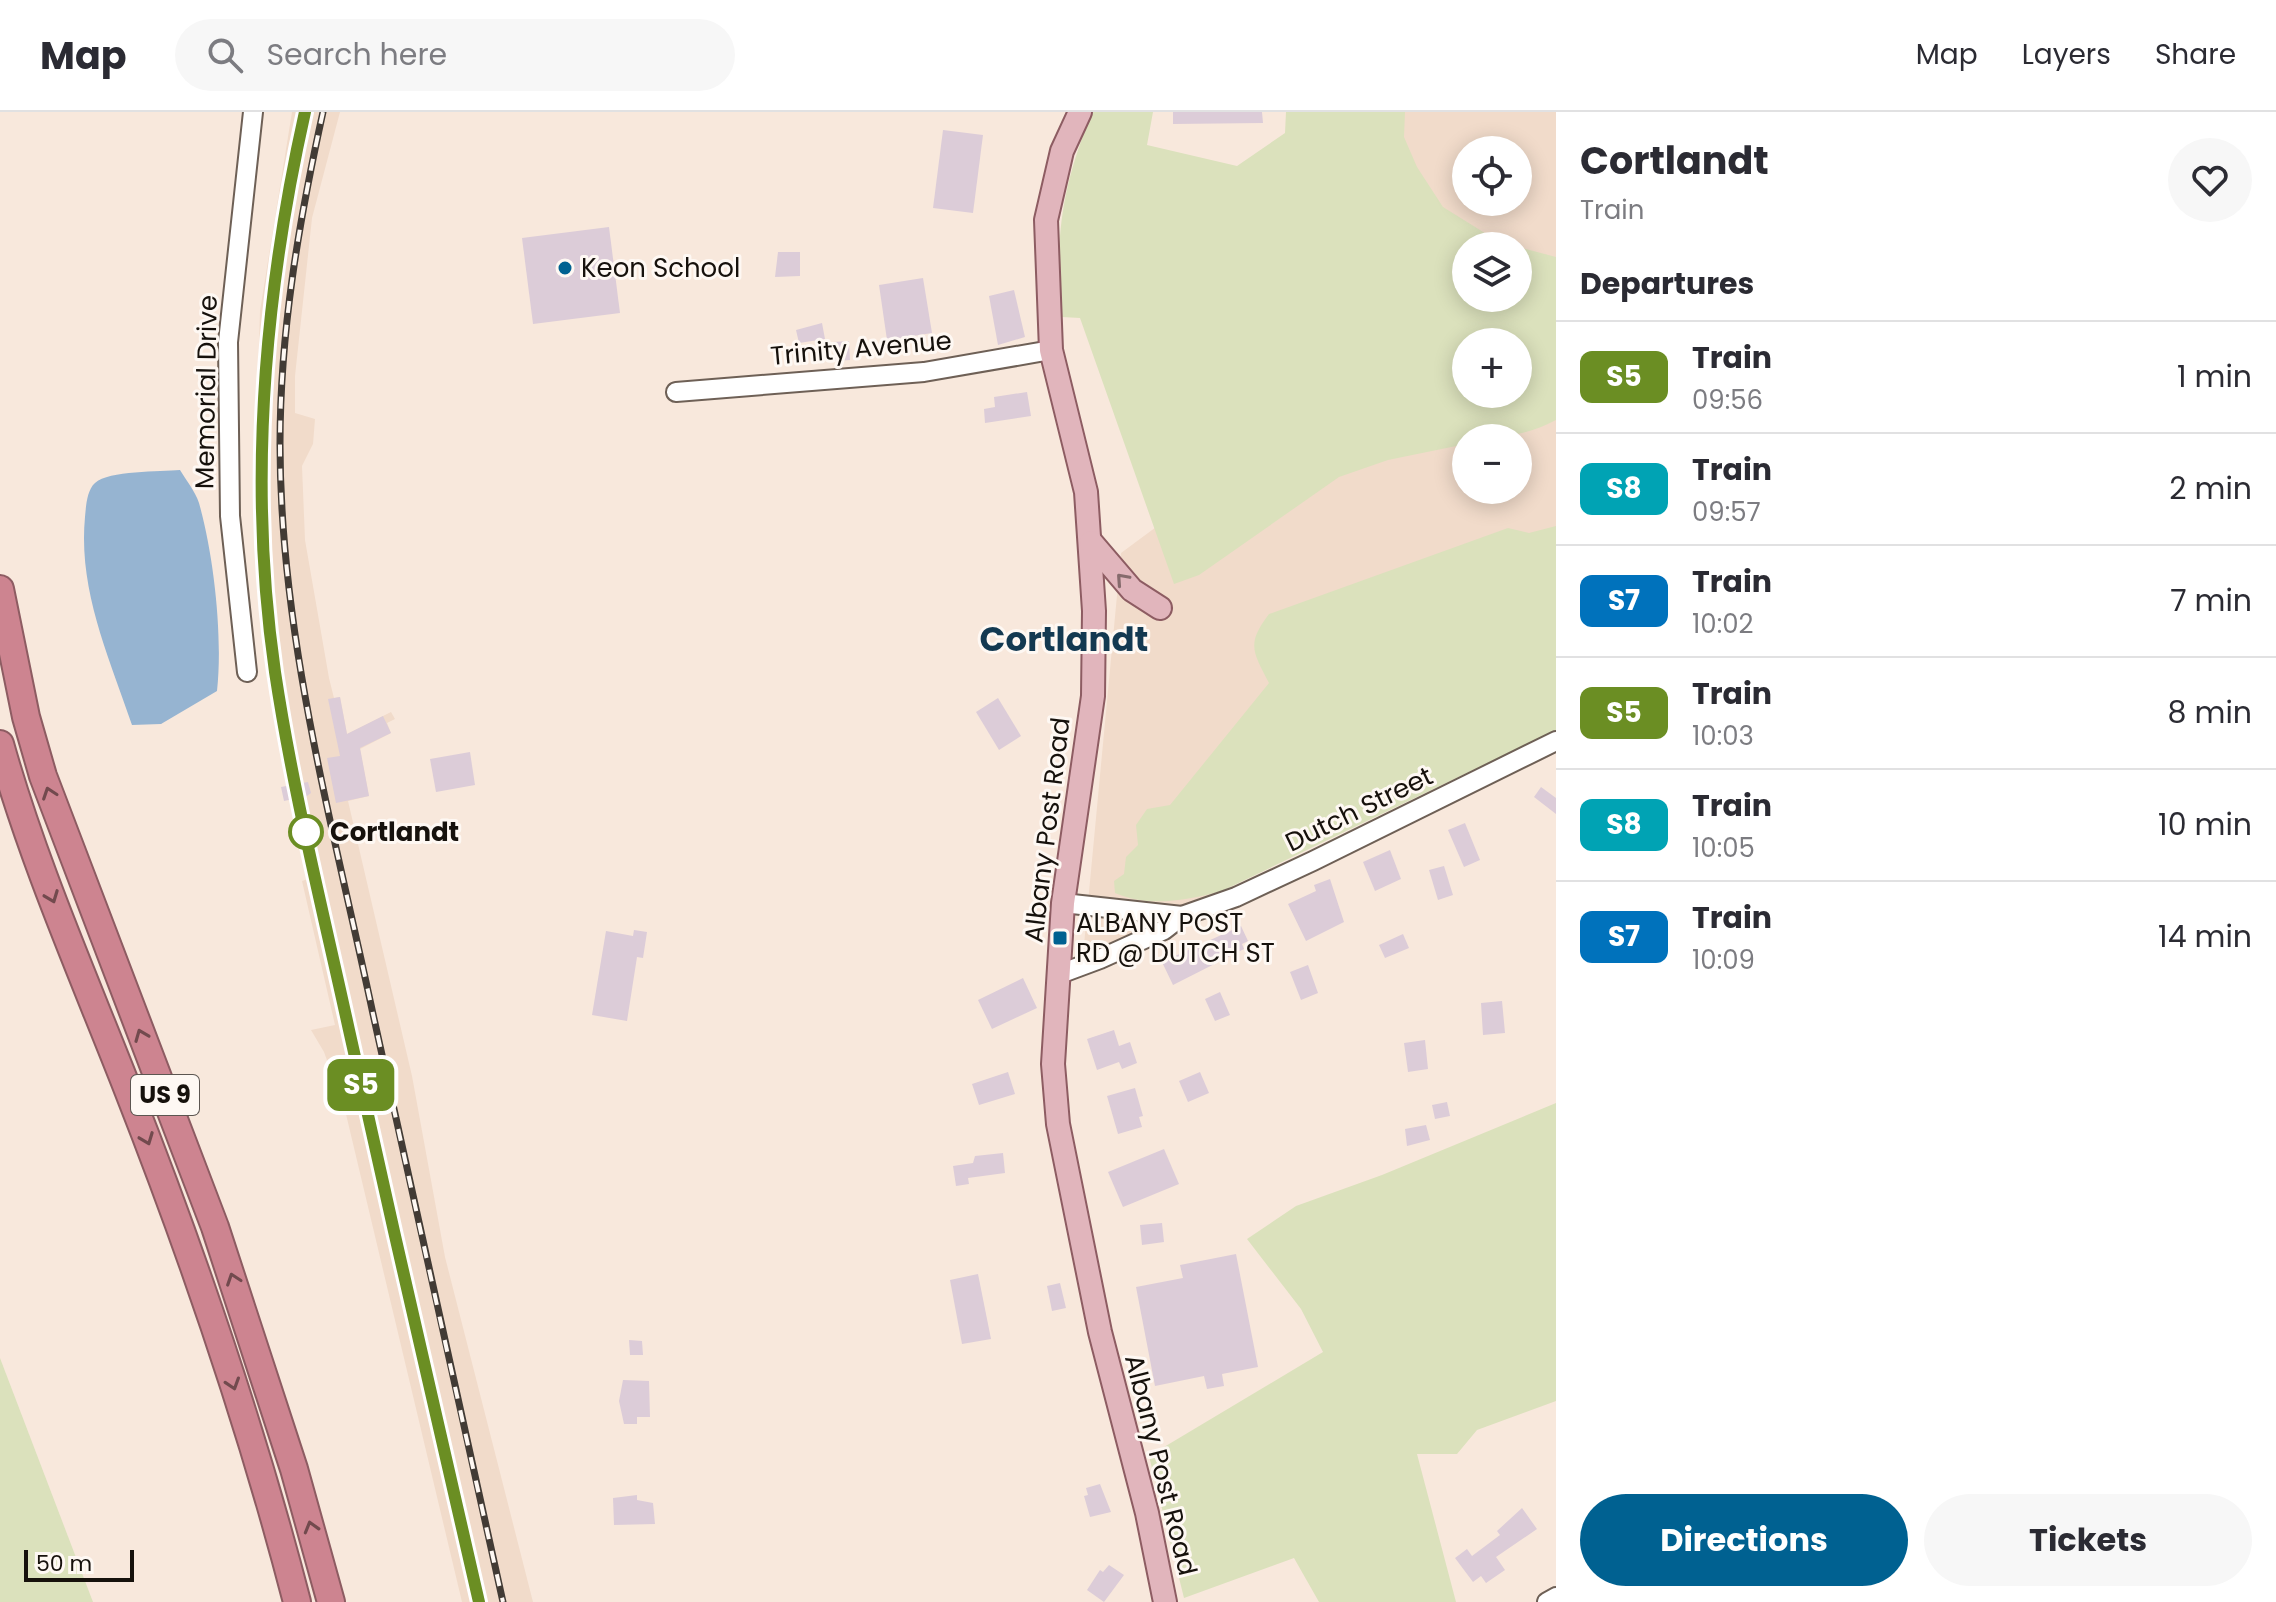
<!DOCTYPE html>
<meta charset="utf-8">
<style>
body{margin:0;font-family:Poppins,sans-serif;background:#f7f7f7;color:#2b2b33;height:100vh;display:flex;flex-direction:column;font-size:30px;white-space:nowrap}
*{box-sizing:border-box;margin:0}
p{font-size:26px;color:#7c7c81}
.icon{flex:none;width:44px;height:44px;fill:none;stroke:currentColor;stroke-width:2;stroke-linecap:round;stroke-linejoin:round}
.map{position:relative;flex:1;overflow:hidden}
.sheet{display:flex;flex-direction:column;background:#fff;width:720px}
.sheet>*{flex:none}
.badge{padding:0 16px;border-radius:12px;font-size:28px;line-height:52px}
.fabs{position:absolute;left:1452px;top:24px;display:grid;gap:16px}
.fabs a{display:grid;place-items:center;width:80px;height:80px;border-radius:50%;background:#fff;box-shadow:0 4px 20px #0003;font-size:40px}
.scale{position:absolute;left:24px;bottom:20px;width:110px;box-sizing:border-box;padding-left:8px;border:4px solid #16110c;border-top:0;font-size:22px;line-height:28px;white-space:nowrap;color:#16110c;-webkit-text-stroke:6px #fef8f3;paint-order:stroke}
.map>.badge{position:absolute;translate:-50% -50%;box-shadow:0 0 0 4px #fff}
h2{padding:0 24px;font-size:30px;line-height:72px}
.round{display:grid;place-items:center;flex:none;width:84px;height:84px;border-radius:42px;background:#f7f7f7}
.overview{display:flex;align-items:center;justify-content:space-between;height:136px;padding:0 24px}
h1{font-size:38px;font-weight:700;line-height:60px}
.cta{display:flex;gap:16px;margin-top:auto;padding:16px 24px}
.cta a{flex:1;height:92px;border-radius:48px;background:#006191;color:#fff;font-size:32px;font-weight:700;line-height:92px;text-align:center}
.cta a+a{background:#f7f7f7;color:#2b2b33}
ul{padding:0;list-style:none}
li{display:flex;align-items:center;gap:24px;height:112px;padding:0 24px;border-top:2px solid #e1e1e2}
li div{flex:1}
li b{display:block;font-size:30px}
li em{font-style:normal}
li .badge{min-width:88px;font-weight:700;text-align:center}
header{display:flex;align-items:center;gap:48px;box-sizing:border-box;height:112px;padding:0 40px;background:#fff;border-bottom:2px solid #e1e1e2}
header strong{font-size:38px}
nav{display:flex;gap:44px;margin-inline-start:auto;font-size:28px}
.search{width:560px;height:72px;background:#f7f7f7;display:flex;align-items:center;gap:20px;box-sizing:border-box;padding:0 28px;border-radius:44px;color:#7c7c81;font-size:30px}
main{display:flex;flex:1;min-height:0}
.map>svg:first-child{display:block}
.built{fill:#f1dbca;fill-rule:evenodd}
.green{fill:#dbe1bc;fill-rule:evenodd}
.water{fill:#96b4d1}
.building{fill:#dcccd8}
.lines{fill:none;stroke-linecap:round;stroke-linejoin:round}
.minor-casing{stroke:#6e6056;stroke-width:22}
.major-casing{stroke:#8d5c62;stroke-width:26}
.highway-casing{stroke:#8d5c62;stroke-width:30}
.minor{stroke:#fff;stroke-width:18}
.major{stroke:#e1b5bc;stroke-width:22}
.highway{stroke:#cd8490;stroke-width:26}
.rail-casing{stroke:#423b35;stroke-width:7}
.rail{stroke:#fef8f3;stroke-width:4;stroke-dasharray:12;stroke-linecap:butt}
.oneway{stroke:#866b6d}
.oneway2{stroke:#724a4e}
.line-casing{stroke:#fff;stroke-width:18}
.line{stroke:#6b8e23;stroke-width:12}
.poi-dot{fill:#006191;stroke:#fef8f3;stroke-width:3}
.stop-dot{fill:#fff;stroke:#6b8e23;stroke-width:4}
.labels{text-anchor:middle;stroke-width:6;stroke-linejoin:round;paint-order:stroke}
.shield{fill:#fef8f3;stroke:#5c5651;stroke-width:2}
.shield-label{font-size:24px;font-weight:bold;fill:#16110c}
.poi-label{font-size:26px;fill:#16110c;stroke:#fef8f3;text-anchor:start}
.street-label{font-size:26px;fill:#16110c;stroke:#fef8f3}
.stop-label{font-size:26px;font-weight:bold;fill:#16110c;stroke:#fef8f3;text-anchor:start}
.district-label{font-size:34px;font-weight:bold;fill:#133951;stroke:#fef8f3}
</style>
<header>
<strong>Map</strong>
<div class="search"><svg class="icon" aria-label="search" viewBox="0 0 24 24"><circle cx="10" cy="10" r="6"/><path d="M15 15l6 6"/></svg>Search here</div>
<nav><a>Map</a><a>Layers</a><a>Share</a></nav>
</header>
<main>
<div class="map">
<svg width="1556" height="1490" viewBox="0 0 1556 1490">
<rect width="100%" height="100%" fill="#f8e8dc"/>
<g class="built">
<path d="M292,0h48l-28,106 -17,158v37l20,6 -2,25 -11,22 3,74 24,138 5,20 6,-1 7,37 44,-22 4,7 -8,4 4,10 -31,16 9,47 -21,5 64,275 33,181 88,345h-71l-117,-492 -21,-58 -13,-22 24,-5 -33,-144 9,-3 -49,-233 -8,-138 6,-196z"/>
<path d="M1339,0h217v615l-444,216 -28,2 37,-392 127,-94zM1466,38h52v52h-52zM1466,134h52v52h-52zM1466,230h52v52h-52zM1466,326h52v52h-52z"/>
</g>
<g class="green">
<path d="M1092,0h61l-6,33 90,21 48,-33 1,-21h119l-1,25 13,30 26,40 45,28 28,11h-50v52h52v-51l38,10v163c-30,16 -56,18 -90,18v6l-78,16 -49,17 -140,98 -25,9 -94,-266 -18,-1c-8,-80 0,-130 30,-205zM1466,230h52v52h-52z"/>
<path d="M1556,414v204l-334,161c-35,9 -73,17 -107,2l-1,-12 10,-7 2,-17 12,-12 -2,-20 11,-16 23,-4 99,-122c-16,-31 -23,-39 0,-69l239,-86 21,5z"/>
<path d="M1556,991v298l-79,29 -20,24h-40l39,148h-137l-25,-44 -110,40 -35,-142 174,-104 -22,-43 -54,-70 49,-33 86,-31z"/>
<path d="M0,1246l93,244h-93z"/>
</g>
<path class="water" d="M180,358c6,10 15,21 19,33 15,53 24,134 18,188l-56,33 -29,1c-23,-68 -54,-135 -47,-208 1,-11 2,-27 10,-34 14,-13 65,-11 85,-13z"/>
<g class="building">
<path d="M1173,0h89l1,11 -90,1z"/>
<path d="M943,18l40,5 -10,78 -40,-5z"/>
<path d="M609,115l11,86 -87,11 -11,-86z"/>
<path d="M778,140h22v24l-25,1z"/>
<path d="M923,166l9,55 -45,7 -8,-55z"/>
<path d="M1014,178l11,47 -27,8 -9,-49z"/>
<path d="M822,211l3,16 -26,4 -3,-13z"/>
<path d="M849,229l1,19 -15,1 -2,-19z"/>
<path d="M1027,280l4,24 -46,7 -1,-14 11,-2 -1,-10z"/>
<path d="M340,585l7,37 36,-18 8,17 -31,15 9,48 -33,7 -9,-45 13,-2 -12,-57z"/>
<path d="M998,586l23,38 -22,14 -23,-38z"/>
<path d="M470,640l5,33 -39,7 -6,-33z"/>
<path d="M308,670l3,11 -4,3 -23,5 -3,-14z"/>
<path d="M1541,675l15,11v16l-22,-17z"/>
<path d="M1465,711l15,37 -16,7 -16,-37z"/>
<path d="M1390,738l11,29 -26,12 -12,-29z"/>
<path d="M1444,754l9,29 -15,5 -9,-30z"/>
<path d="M1330,767l14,43 -38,19 -18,-37 28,-13 -2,-6z"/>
<path d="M1241,814l7,15 -6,3 2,5 -71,36 -11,-23z"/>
<path d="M634,818l13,2 -4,26 -6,-1 -10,64 -35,-6 14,-84 27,5z"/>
<path d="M1403,822l6,14 -24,10 -6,-13z"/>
<path d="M1308,853l10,28 -17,7 -11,-28z"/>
<path d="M1023,866l14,30 -45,21 -14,-29z"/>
<path d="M1220,880l10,23 -15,6 -10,-22z"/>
<path d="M1502,889l3,32 -22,2 -2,-32z"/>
<path d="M1114,918l5,16 11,-4 7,21 -15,6 -3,-7 -22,8 -10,-31z"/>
<path d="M1425,928l3,29 -20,3 -4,-29z"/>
<path d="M1008,960l7,22 -36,11 -7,-21z"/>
<path d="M1200,960l9,21 -21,9 -9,-21z"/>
<path d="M1135,976l8,28 -4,1 3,10 -24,7 -11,-38z"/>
<path d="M1447,990l3,14 -15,3 -3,-14z"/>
<path d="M1426,1013l4,15 -23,6 -2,-17z"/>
<path d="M1164,1037l15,35 -56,23 -15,-35z"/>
<path d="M1003,1041l2,20 -37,5 1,6 -13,2 -3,-20 20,-3 2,-7z"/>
<path d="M1162,1111l2,19 -22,3 -2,-20z"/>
<path d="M1236,1142l22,113 -36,7 2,12 -17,3 -3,-13 -49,10 -19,-99 47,-9 -3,-13z"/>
<path d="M978,1162l13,65 -29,5 -12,-64z"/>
<path d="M1060,1171l6,25 -14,3 -5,-25z"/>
<path d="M629,1228l13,1 1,14h-13z"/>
<path d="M623,1268l26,1 1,36h-13v7h-13l-5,-23z"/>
<path d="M1100,1372l11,28 -21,5 -6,-21 4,-1 -2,-7z"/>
<path d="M637,1383v5l16,3 2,21 -41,1 -1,-27z"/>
<path d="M1522,1396l15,21 -41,28 9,13 -19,13 -5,-7 -8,6 -18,-24 12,-9 5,7 28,-21 -3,-4z"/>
<path d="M1109,1453l15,10 -20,27 -17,-12 13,-20 3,2z"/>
</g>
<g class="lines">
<g class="minor-casing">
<g id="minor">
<path d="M676,280l248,-20 127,-22"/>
<path d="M247,560l-17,-156 -2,-174 25,-230"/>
<path d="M1063,791l119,13"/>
<path d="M1057,863l43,-16 64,-29 18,-14 54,-19 77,-36 243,-120"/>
<path d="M1547,1490l9,-5"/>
</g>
</g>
<g class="major-casing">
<g id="major">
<path d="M1080,0l-18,39 -16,69 5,130 35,142 8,119 -1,85 -30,207 -10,161 5,60 42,208 47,181 18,89"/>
<path d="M1091,430l41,48 28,18"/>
</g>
</g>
<g class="highway-casing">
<g id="highway">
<path d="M0,477l26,128 17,59 172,451 79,242 37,133"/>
<path d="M0,632c33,118 83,231 128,346 66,168 124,338 169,512"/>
</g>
</g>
<use href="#minor" class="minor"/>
<use href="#major" class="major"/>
<use href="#highway" class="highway"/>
<g class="rail-casing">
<g id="rail">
<path d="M305,0c-40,183 -57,373 -30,560 19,128 51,254 79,380 41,184 83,367 125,550"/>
<path d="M323,0c-24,109 -43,219 -43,332 0,193 53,382 93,570 43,196 86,392 130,588"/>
</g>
</g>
<use href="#rail" class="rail"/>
</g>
<defs><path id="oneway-chevron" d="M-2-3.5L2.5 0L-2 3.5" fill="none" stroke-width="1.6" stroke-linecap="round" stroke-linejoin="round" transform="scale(2)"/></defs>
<use class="oneway" href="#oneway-chevron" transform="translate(1122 467) rotate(-132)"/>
<g class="oneway2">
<use href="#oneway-chevron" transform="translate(49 681) rotate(-109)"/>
<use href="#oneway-chevron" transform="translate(52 785) rotate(69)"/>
<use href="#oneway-chevron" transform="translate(141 923) rotate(-112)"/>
<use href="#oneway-chevron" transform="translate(147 1027) rotate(69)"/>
<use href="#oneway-chevron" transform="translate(233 1167) rotate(-109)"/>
<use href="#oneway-chevron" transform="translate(233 1272) rotate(72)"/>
<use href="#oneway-chevron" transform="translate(311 1415) rotate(-106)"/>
</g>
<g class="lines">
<g class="line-casing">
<path id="line" d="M305,0c-41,183 -57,373 -30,560 18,120 48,239 74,358 42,191 86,381 130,572"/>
</g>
<use href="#line" class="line"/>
</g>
<g class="poi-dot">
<circle cx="565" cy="156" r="8"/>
<rect x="1052" y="818" width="16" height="16" rx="4"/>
</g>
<circle class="stop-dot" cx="306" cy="720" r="16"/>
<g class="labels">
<rect class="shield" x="131" y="963" width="68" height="40" rx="6"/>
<g class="shield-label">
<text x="165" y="991">US 9</text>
</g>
<g class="poi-label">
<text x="581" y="165">Keon School</text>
<text x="1076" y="820">ALBANY POST<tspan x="1076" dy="30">RD @ DUTCH ST</tspan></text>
</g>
<g class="street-label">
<text transform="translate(861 236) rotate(-5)" y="9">Trinity Avenue</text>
<text transform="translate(206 280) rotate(-89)" y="9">Memorial Drive</text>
<text transform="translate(1359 697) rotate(-26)" y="9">Dutch Street</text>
<text transform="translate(1047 718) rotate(-83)" y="9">Albany Post Road</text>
<text transform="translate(1161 1353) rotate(76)" y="9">Albany Post Road</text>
</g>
<g class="stop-label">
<text x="330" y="729">Cortlandt</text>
</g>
<g class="district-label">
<text x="1064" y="539">Cortlandt</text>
</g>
</g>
</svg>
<div class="fabs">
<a><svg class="icon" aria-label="locate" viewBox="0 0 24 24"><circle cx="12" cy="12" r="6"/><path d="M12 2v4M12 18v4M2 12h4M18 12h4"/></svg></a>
<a><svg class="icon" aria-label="layers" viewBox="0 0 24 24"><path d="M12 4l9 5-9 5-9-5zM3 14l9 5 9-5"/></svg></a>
<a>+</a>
<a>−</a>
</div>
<div class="scale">50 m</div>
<b class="badge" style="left:361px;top:973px;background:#6b8e23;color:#fff">S5</b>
</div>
<section class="sheet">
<div class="overview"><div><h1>Cortlandt</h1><p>Train</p></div><a class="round"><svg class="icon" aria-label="heart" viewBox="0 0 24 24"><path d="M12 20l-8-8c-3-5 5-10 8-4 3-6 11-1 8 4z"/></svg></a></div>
<h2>Departures</h2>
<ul>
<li><span class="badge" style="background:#6b8e23;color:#fff">S5</span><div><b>Train</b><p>09:56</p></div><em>1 min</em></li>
<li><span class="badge" style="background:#00a3b4;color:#fff">S8</span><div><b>Train</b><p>09:57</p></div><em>2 min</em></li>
<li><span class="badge" style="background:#0072bc;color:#fff">S7</span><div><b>Train</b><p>10:02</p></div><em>7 min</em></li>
<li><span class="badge" style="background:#6b8e23;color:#fff">S5</span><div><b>Train</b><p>10:03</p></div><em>8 min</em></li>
<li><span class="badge" style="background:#00a3b4;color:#fff">S8</span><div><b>Train</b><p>10:05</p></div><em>10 min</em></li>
<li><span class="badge" style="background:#0072bc;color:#fff">S7</span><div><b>Train</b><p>10:09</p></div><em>14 min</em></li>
</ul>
<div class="cta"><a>Directions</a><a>Tickets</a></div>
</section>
</main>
